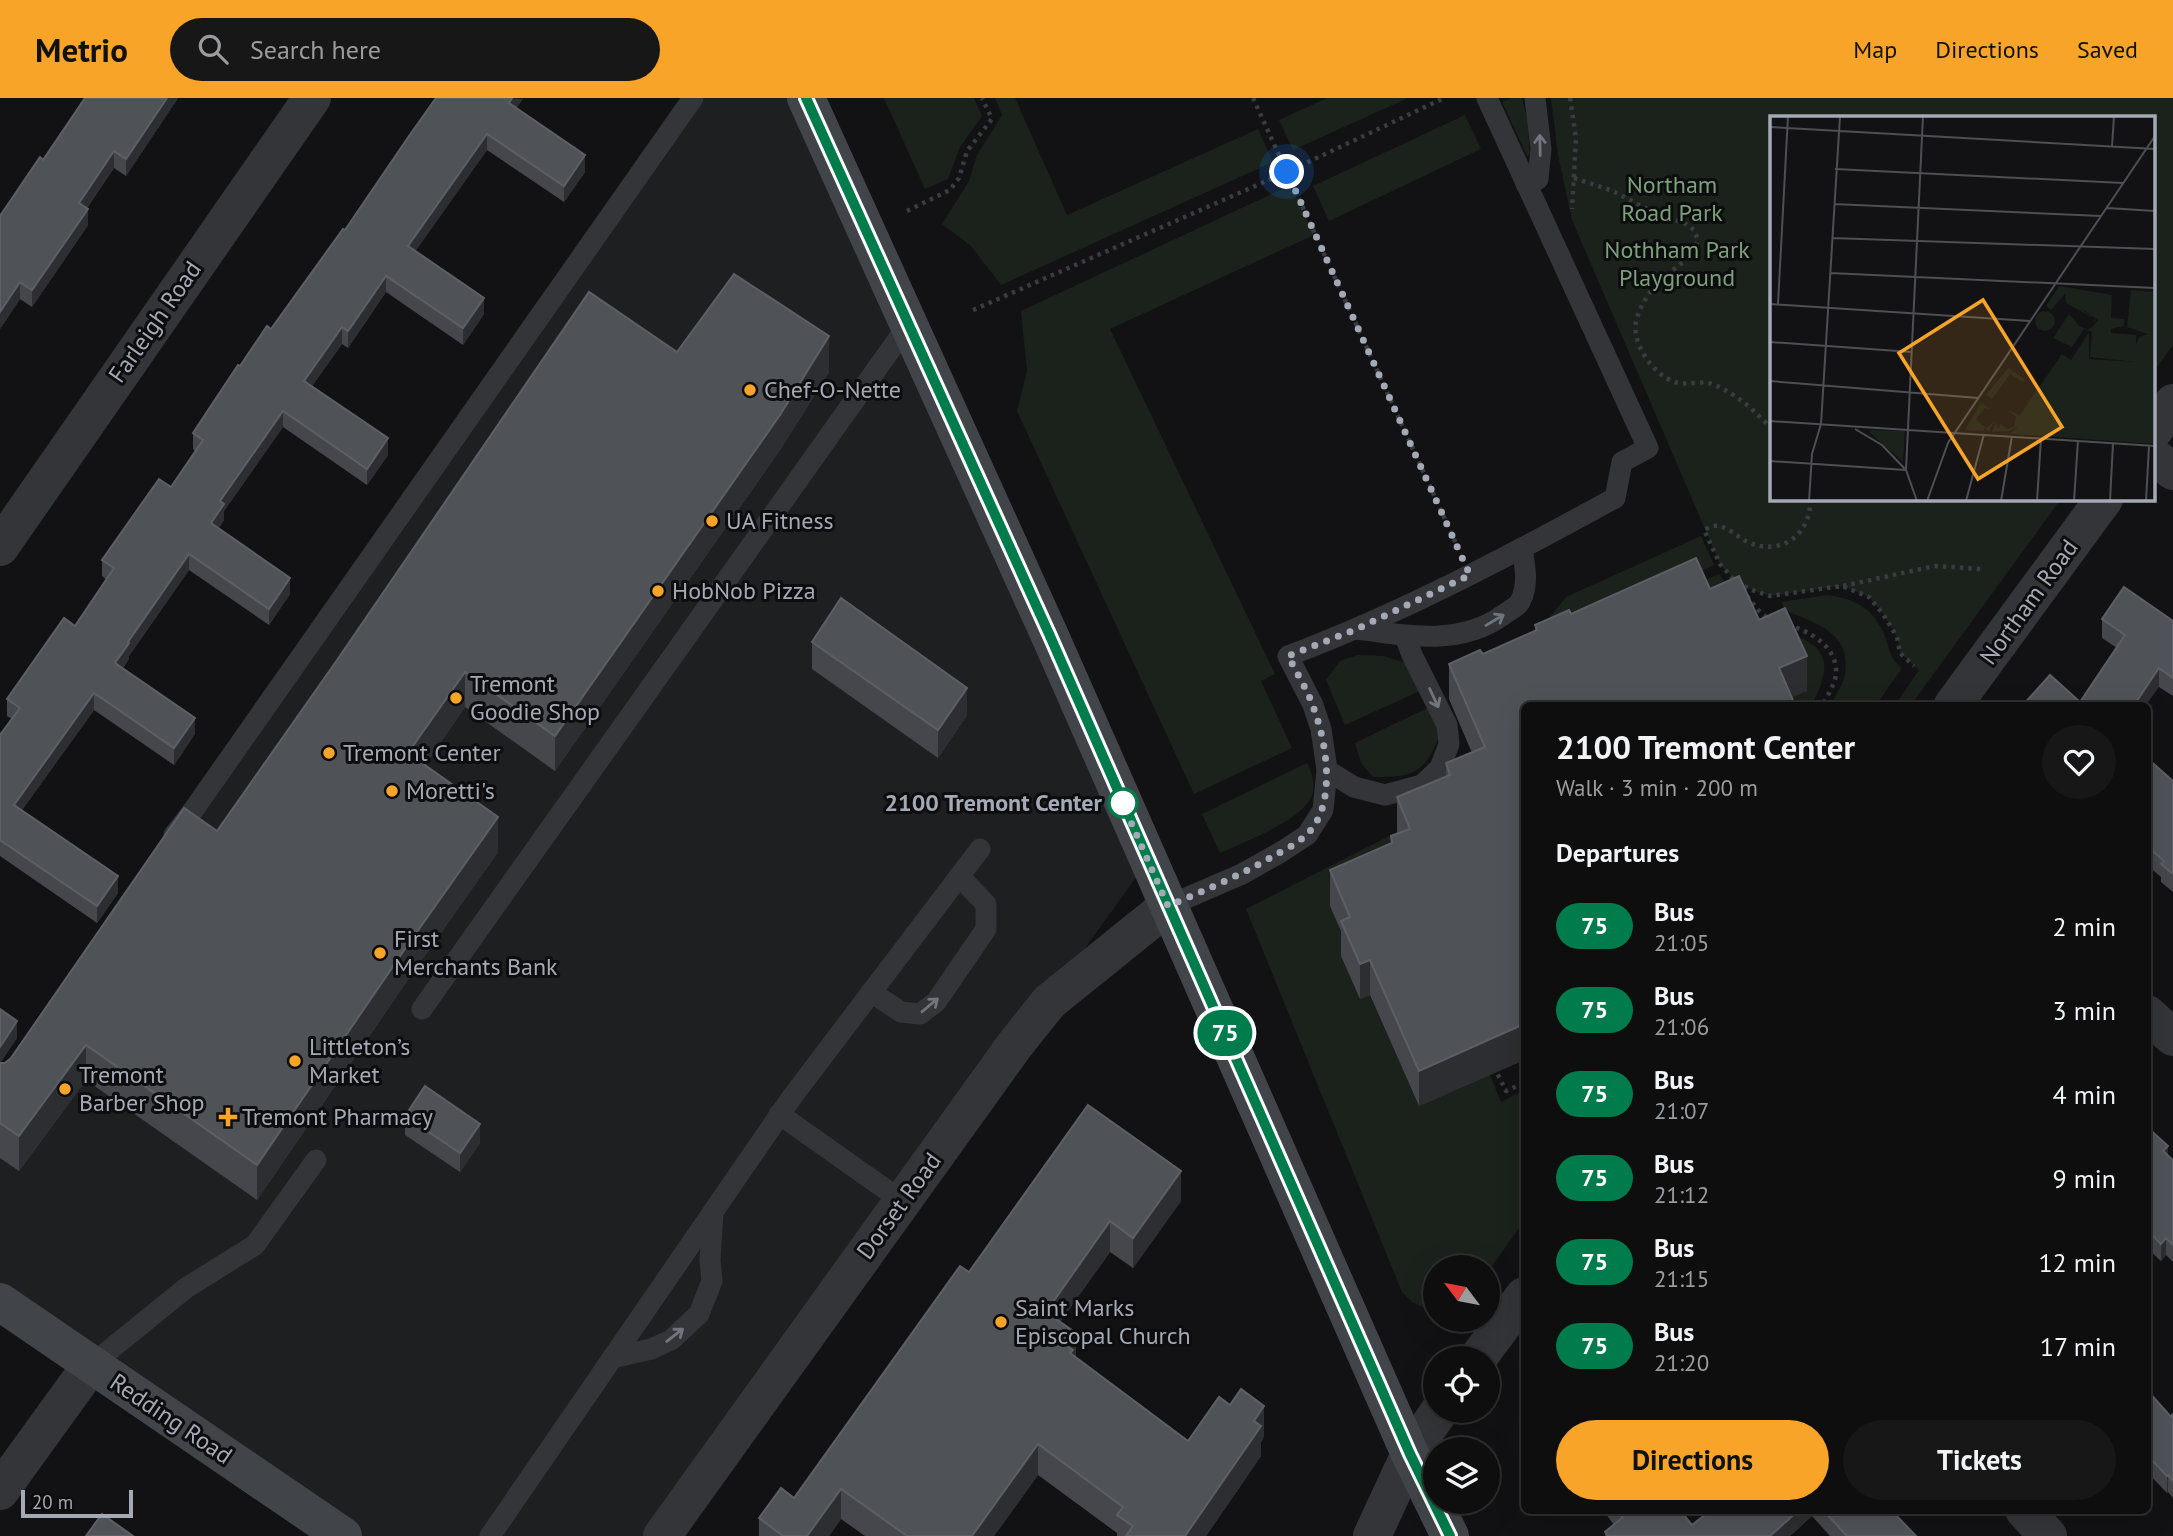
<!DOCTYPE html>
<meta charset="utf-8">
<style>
body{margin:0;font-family:"PT Sans",sans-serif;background:#171718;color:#f1f3f6;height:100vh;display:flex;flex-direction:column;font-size:26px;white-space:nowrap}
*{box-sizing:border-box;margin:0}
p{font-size:23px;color:#9b9c9e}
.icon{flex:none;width:38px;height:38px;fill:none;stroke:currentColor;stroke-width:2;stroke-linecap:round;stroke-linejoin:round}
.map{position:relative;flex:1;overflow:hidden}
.sheet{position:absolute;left:1521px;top:604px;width:630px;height:812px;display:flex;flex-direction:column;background:#0e0e0f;border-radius:10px;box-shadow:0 7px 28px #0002,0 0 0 2px #2e2e2f}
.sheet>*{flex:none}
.badge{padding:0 14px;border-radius:23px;font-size:24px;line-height:46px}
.needle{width:46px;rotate:302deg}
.tools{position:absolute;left:1423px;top:1157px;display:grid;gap:14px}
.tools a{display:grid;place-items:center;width:77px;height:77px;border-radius:50%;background:#0e0e0f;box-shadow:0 7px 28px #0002,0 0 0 2px #2e2e2f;font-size:35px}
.scale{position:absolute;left:21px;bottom:18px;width:112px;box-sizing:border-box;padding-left:7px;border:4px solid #a3aab5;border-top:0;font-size:19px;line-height:24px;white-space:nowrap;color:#a3aab5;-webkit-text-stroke:5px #0d0d0f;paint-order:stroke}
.you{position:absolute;width:35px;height:35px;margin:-18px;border:5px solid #fff;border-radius:50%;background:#1a73e8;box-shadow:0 0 0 10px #1a73e833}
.map>.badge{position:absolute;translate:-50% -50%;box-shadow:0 0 0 4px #fff}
h2{padding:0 35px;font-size:26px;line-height:63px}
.round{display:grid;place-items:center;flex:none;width:74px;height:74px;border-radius:37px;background:#171718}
.summary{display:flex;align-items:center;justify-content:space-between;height:119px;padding:0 35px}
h1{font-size:33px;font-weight:600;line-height:52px}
.primary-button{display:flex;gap:14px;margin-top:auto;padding:14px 35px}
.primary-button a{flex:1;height:80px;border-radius:42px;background:#f7a428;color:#111;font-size:28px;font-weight:600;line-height:80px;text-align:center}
.primary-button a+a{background:#171718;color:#f1f3f6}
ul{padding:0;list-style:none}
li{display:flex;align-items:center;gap:21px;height:84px;padding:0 35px}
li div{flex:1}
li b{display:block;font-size:26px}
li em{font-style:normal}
li .badge{min-width:77px;font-weight:700;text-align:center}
header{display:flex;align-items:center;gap:42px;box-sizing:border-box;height:98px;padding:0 35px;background:#f7a428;color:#111}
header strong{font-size:33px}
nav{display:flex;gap:38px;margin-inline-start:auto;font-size:24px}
.search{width:490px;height:63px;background:#171718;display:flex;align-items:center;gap:18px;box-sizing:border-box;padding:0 24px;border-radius:38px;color:#9b9c9e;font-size:26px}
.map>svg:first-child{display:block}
.built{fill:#1e1f21}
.green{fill:#1a221b}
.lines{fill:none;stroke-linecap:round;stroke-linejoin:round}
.path{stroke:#393c40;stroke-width:4.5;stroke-dasharray:3.5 5;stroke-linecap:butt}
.service{stroke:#333539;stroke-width:21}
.minor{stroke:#333539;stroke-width:38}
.tertiary{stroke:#333539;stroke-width:38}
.secondary{stroke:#414449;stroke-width:38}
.wall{fill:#45474c}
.shaded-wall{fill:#2c2e31}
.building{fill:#4f5257;stroke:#5c6066;stroke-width:2}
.oneway{stroke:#71757d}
.line-casing{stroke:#fff;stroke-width:16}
.line{stroke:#007b4b;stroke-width:10}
.walk{stroke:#a3aab5;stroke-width:7;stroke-dasharray:0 12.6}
.poi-dot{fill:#f7a428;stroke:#0d0d0f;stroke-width:2.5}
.stop-dot{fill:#fff;stroke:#007b4b;stroke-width:3.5}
.labels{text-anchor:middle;stroke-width:6;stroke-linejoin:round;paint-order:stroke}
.park-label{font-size:24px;fill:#7aa17a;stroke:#0d0d0f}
.street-label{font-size:24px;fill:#a3aab5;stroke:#0d0d0f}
.poi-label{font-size:24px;fill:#a3aab5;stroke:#0d0d0f;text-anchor:start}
.stop-label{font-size:24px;font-weight:bold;fill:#a3aab5;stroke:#0d0d0f;text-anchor:end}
.inset-road{fill:none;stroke:#4c4f54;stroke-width:2}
.view{fill:#f7a428;fill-opacity:0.15;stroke:#f7a428;stroke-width:3.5}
.inset-edge{fill:none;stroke:#a3aab5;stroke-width:3.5}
</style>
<header>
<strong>Metrio</strong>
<div class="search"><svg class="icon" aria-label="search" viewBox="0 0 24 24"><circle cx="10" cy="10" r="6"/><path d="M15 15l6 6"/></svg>Search here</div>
<nav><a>Map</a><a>Directions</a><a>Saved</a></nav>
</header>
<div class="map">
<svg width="2173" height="1438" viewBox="0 0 2173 1438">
<rect width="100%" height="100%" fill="#121214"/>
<path class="built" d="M693,0h113l344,760 -488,678h-319l-343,-234v-216z"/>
<g class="green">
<path d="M884,0h90l8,18 -22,31 -12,32 -23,10z"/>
<path d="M995,0h20l52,117 191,-86 15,33 -272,123 -30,-39 -29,-22 27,-43 8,-26 25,-40z"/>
<path d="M1327,0h81l-115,52 -14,-30z"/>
<path d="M1511,0h11l5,20 3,36 -3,2 -25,-54z"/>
<path d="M1551,0h622v247l-19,26v-254h-382v382h289l-150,206h-16l24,-35 -19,-17 -3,-16 -14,-23 -14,-17 -27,-11 -72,10 -18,-6 -16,-8 -16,-18 -148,-344 -14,-65z"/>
<path d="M1465,17l16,34 -152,72 -16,-35z"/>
<path d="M1291,87l23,50 -204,94 165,345 -14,7 31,67 -98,46 -177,-383 10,-40 -6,-60z"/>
<path d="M1701,438l13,29 -126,56 -52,13 30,-37z"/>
<path d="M1719,476c11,13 29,39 42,50 6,5 17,6 25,8 46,15 45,34 26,73h-32l-214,-64z"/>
<path d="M1827,497c30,4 48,14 59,44 5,15 4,18 16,29l-26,37h-44c3,-11 11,-20 13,-31 7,-41 -29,-51 -59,-63l-5,-9z"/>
<path d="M1358,557l26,1 25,8 11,27 -75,34 -19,-45 14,-19z"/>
<path d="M1429,609l11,27c-15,39 -25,43 -67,43l-12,-14 -6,-20z"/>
<path d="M1307,665c5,10 9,21 5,32 -8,25 -68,47 -92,58l-18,-39z"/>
<path d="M1397,734l13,32 -40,131 49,111 71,-31 11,27 23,-12v131l-36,51v-5h-53v43l-4,1 -19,-9 -10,-10 -156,-383z"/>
</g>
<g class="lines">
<g class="path">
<path d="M1253,0l206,452"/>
<path d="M1570,0l6,40 -4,71"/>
<path d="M1574,80l39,13 32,17 41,16 8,6 4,10c-8,23 -23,25 -39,42 -10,10 -18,23 -22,36 -8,23 16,57 38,64 12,4 26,-2 37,2 24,9 43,27 60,45"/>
<path d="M907,113l43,-21 9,-12 8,-27 25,-32 -10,-21"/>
<path d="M973,212l314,-138 155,-73"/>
<path d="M1810,401c1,13 -3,25 -12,35 -12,14 -34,16 -50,8 -11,-5 -22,-18 -35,-16 -2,0 -7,3 -9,4l16,34 16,18 16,8 18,6 72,-10 27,11 14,17 14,23 3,16 14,13"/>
<path d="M1843,488l92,-20 46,3"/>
<path d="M1747,498l11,14 12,10"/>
<path d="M1788,527c22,6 50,22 48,49 -1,10 -9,22 -13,31"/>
<path d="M1494,969l12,24 18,-8"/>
</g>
<g class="service">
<path d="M1526,86l12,-5 3,-30 -6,-51"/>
<path d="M1357,531c48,7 104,17 146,-14 5,-4 14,-8 17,-13 9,-17 5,-36 2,-53"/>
<path d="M1327,672l27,17 31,8 37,-10 18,-17 9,-24 -2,-19 -35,-70 -7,-19"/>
<path d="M174,737l18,-23 501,-714"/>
<path d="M1168,808l74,-32 39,-22 26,-17 16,-25 4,-40 -6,-41 -8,-24 -25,-49c114,-43 221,-100 327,-158l7,-36 26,-14 -161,-350"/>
<path d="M871,894l30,20 19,2 16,-12 50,-73v-25l-27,-28"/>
<path d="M422,911l486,-684"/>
<path d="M779,1016l123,87"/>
<path d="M612,1260l39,-9 20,-9 28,-26 13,-33 -2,-21 3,-48"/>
<path d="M91,1267l95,-77 69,-43 61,-85"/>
<path d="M490,1438l302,-439 188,-248"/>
</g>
<g class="minor">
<path d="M0,449l312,-449"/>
<path d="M2147,916l26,23"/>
<path d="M0,1393l91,-126"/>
<path d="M2024,1412l24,26"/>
<path d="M662,1438l352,-490 35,-44 119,-96"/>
</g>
<g class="tertiary">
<path d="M2154,332l19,-27"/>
<path d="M2154,359l19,14"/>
<path d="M1953,607l151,-206"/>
<path d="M1478,1260l46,-62"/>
<path d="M1372,1438l38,-82 30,-44"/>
</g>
<g class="secondary">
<path d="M806,0l244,538 360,818 40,82"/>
<path d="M0,1204l343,234"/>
</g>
</g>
<g class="wall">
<path d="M178,0l-52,78 -12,-8 -27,40 1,17 -56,82 -12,-8 -20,30 43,-169z"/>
<path d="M523,0l-7,10 69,64 -21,30 -77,-52 -72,101 69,63 -21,31 -77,-53 -38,56 -6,-4 -30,42 76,69 -21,30 -84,-58 -59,84v9l-6,9 72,65 -21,31 -80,-55 -60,86v3l-6,9 72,66 -21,31 -80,-55 -72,100 96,83 -21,30 -97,-67v-121l12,-16 -5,-3v-17l68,-73 32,-46 -5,-4v-16l69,-73 24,-36 -2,-2v-16l47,-67 31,-37 74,-99z"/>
<path d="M677,254l152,20 -49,78 -225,321 -90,-64 -40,58 73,87 -91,129 -150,219 -171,-120 -67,91 -19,-13v-149l17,29 -17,25h5l6,-5 206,-227z"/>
<path d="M1710,491l49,31 48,71 -283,14v355l-105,46 -49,-111 -10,4 -19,-43v-25l-11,-25v-36l61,-26v-8l6,-2v-37l49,-20v-14l26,-10 -23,-54v-35l34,-10 52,-23v-6l36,-11z"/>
<path d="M2102,521l71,2v75l-14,-9 -79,15 37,-54 -15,-10z"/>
<path d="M812,544l155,73 -29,43 -126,-89z"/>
<path d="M2147,660l26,23v111l-12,-10v-5l-14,-12z"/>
<path d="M1088,1007l93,96 -48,67 -23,-16 -50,70 16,35 112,84 76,-5 -3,6v14l-55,80h-89v-3l-79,-58 -44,61h-129l-24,-17 -12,17h-70v-18l35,-20 175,-226z"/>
<path d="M405,1018l75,27 -20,29 -55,-37z"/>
<path d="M2147,1029l21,29 5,4v102l-7,-7 -5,6 -14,-13z"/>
<path d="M2147,1292l24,27h2v81l-5,-6 -1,1 -20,-21z"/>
<path d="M1603,1412h77l12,15 19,-15h180l25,26h-86l-18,-20 -22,20h-185v-4l9,-7z"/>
</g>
<g class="shaded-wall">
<path d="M167,0h11l-52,78v-17z"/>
<path d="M512,0l11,1 -14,20v-16z"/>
<path d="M487,36v16l-79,112v-16z"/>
<path d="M114,53v17l-35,51v-16z"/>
<path d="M585,57v17l-21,30v-16z"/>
<path d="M88,111v16l-56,82v-17z"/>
<path d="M386,178v16l-38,56v-17z"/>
<path d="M20,184v17l-20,30v-17z"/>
<path d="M484,200v16l-21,31v-17z"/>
<path d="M342,229v17l-38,53v-16z"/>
<path d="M829,238v36l-49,78 -225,321v-35z"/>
<path d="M283,313v16l-59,84v9l-13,20v-17l9,-22z"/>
<path d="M388,340v17l-21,30v-16z"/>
<path d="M189,456v16l-60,86v3l-14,20v-16l13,-21z"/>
<path d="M290,480v16l-21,31v-16z"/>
<path d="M1807,558v35l-28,12v-35z"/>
<path d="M2159,570v19l-13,18h-12z"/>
<path d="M465,574v35l-57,82v-36z"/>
<path d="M967,590v27l-29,43v-28z"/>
<path d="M94,595v17l-80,111v-16z"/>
<path d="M195,620v16l-21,31v-17z"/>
<path d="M498,719v35l-91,129 -150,219v-35l150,-219z"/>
<path d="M118,778v17l-21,30v-17z"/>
<path d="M1370,862v35l-10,4v-35z"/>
<path d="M17,923v17l-17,25v-16z"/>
<path d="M1524,926v36l-105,46v-35z"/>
<path d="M86,947v35l-67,91v-35z"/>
<path d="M480,1026v19l-20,29v-19z"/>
<path d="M2168,1048v17l-5,-12z"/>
<path d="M1181,1073v30l-48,67v-30z"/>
<path d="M1110,1123v31l-64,90v-30z"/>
<path d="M2166,1140v17l-5,6v-17z"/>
<path d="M1076,1235v31l-9,-18z"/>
<path d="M1264,1308v30l-3,6v14l-55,80h-21z"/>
<path d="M1038,1346v31l-44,61h-22z"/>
<path d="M2168,1377v17l-1,1v-17z"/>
<path d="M841,1391v30l-12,17h-22z"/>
<path d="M1799,1412h13v6l-22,20h-20z"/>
</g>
<g class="building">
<path d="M85,0h82l-41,61 -12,-8 -35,52 9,6 -56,81 -12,-8 -20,30v-96l40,-59 3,3z"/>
<path d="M436,0h76l-3,5 76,52 -21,31 -77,-52 -79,112 76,52 -21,30 -77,-52 -38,55 -6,-4 -38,54 84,57 -21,31 -84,-58 -63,90 4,3 -13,19 79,55 -21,31 -80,-55 -61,88 1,1 -14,20 80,55 -21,30 -80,-55 -80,112 104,71 -21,30 -97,-66v-105l20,-27 -13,-9 57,-81 11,8 39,-58 -12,-8 57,-81 12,8 32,-47 -10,-7 45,-68 2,1 27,-40 4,3 72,-100 2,1 64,-94z"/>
<path d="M734,176l95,62 -49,79 -225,321 -90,-64 -57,81 90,64 -91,129 -150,219 -171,-120 -67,91 -19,-13v-60h5l6,-5 173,-250 33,23 118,-168 254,-371 88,60z"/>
<path d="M1696,460l14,31 29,-13 20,44 26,-12 22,48 -28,12 16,37h-271v319l-105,47 -49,-111 -10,4 -19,-43 9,-4 -20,-47 62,-27 -1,-7 19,-7 -13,-32 53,-22 -4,-12 39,-16 -36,-83 31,-14 3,4 54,-24 -2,-5 34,-15 2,4z"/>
<path d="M2124,489l49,34v57l-14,-10 -25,37h-111l27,-30 30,27 45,-67 -23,-16z"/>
<path d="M841,500l126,90 -29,42 -126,-88z"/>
<path d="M2147,660l26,23v93l-12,-10 3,-3 -17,-15z"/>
<path d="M0,911l17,12 -17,26z"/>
<path d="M425,988l55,38 -20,29 -55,-37z"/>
<path d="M1088,1007l93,66 -48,67 -23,-17 -64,91 30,21 -9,13 6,4 -3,3 118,88 31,-44 11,8 11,-16 23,17 -10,15 7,5 -76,110h-59l7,-10 -16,-11 6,-8 -85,-63 -66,92h-65l-66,-47 -34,47h-24l-24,-18 22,-30 13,10 166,-232 9,6z"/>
<path d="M2147,1029l21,19 -5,5 10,9v85l-7,-7 -5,6 -14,-14z"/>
<path d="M2147,1292l24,27 1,-2 1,2v64l-5,-6 -1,1 -20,-21z"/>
<path d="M1617,1412h63l12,15 19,-15h88l-29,26h-162l-3,-4 18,-15z"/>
<path d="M1823,1412h68l25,26h-69z"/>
<path d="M102,1416l31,22h-47z"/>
</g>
<defs><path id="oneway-shaft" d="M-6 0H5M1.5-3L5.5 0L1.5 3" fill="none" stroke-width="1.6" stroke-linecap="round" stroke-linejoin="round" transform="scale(1.75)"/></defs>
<g class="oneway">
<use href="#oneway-shaft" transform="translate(1540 47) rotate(-91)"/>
<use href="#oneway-shaft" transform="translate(1495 522) rotate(-31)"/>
<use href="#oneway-shaft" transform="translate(1434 600) rotate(65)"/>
<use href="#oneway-shaft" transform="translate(930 907) rotate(-40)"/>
<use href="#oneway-shaft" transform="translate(675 1237) rotate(-38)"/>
</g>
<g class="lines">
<g class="line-casing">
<path id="line" d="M806,0l244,538 360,818 40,82"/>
</g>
<use href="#line" class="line"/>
<path class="walk" d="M1123,705l-1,-1 46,104c35,-15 69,-29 102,-48 12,-7 26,-13 36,-23 31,-28 21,-91 8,-126 -6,-18 -17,-36 -26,-53l69,-27 113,-54 -183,-403"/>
</g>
<g class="poi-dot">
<circle cx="750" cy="292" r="7"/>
<circle cx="712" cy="423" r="7"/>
<circle cx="658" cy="493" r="7"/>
<circle cx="456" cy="600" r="7"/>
<circle cx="329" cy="655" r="7"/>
<circle cx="392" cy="693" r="7"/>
<circle cx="380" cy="855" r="7"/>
<circle cx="295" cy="963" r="7"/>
<circle cx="65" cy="991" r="7"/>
<path d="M224.5 1008.5h7v7h7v7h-7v7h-7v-7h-7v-7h7z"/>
<circle cx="1001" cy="1224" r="7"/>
</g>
<circle class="stop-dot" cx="1123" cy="705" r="14"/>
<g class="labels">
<g class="park-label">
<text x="1672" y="95">Northam<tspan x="1672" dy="28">Road Park</tspan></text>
<text x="1677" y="160">Nothham Park<tspan x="1677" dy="28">Playground</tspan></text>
</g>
<g class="street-label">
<text transform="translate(155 224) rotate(-55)" y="8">Farleigh Road</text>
<text transform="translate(2029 504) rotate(-54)" y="8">Northam Road</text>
<text transform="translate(899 1108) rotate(-54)" y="8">Dorset Road</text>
<text transform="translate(171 1321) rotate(34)" y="8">Redding Road</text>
</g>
<g class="poi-label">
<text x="764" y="300">Chef-O-Nette</text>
<text x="726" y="431">UA Fitness</text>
<text x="672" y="501">HobNob Pizza</text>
<text x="470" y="594">Tremont<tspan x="470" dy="28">Goodie Shop</tspan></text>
<text x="343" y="663">Tremont Center</text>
<text x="406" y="701">Moretti's</text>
<text x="394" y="849">First<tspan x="394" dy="28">Merchants Bank</tspan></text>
<text x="309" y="957">Littleton’s<tspan x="309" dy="28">Market</tspan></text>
<text x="79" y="985">Tremont<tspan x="79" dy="28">Barber Shop</tspan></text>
<text x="242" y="1027">Tremont Pharmacy</text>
<text x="1015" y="1218">Saint Marks<tspan x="1015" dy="28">Episcopal Church</tspan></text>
</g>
<g class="stop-label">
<text x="1102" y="713">2100 Tremont Center</text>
</g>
</g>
<g transform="translate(1770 18)">
<rect width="385" height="385" fill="#121214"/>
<path d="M289,170l53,9 -1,23 13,1v7l-13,3v4l25,2v10l3,-8 9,-3 -21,-7 4,-37 24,2v152l-155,-11h10l7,-5 1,-8 -1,7 -8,4 -17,1 4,-10 3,7 1,-5 7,5 7,-2 2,-10 -8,-7 12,5 42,-61 9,6 18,-28v27l46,3 -45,-5 2,-25 -8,-3 -12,18 -19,-9 16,-24 10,12 9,4 4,-4 -2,4 8,-10 -19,-13 17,13 -4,4 3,-5 -29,-16 -1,-9 -14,16 -5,-4zM265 205a10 10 0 1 1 20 0a10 10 0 1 1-20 0ZM238,252l17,11 -2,3 -13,-8 -18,25 -6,-4zM211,287l10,6 -7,-1 -8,12 11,8 7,-7 -5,11 -5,-5v4l-19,-1zM135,315l-2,31 -34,-30 1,-2z" fill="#1a221b"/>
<path class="inset-road" d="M0,11l385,22M342,31l2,-31M65,53l288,14M64,88l267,12M337,92l48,3M62,122l323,11M60,157l325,15M0,188l260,17M8,188l10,-188M0,226l142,10M0,265l208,17M0,305l385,25M85,313l27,16 24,25M0,345l136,9M39,385l3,-47 9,-30 19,-308M147,385l-11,-31 17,-354M157,385l21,-58 207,-307M196,385l18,-67M231,385l11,-65M267,385l4,-63M304,385l4,-61M340,385l3,-58M376,385l3,-55"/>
<path class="view" d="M213,184l79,127 -84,52 -79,-126z"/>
<rect width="385" height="385" class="inset-edge"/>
</g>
</svg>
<div class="tools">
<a><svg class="needle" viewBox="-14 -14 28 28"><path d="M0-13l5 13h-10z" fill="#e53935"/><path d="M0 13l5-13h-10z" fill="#9b9c9e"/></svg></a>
<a><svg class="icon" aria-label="locate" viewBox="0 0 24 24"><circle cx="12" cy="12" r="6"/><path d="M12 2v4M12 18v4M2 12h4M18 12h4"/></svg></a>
<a><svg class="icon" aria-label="layers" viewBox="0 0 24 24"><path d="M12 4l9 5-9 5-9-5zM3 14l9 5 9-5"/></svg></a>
</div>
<div class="scale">20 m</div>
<div class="you" style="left:1287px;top:74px"></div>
<b class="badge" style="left:1225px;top:935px;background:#007b4b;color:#fff">75</b>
<section class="sheet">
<div class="summary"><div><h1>2100 Tremont Center</h1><p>Walk · 3 min · 200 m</p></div><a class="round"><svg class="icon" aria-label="heart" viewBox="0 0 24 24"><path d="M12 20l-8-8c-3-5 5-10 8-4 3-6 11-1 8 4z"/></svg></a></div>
<h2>Departures</h2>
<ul>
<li><span class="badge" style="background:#007b4b;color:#fff">75</span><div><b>Bus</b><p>21:05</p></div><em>2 min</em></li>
<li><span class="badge" style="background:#007b4b;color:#fff">75</span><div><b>Bus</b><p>21:06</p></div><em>3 min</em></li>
<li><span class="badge" style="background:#007b4b;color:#fff">75</span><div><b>Bus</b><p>21:07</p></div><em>4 min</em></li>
<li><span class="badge" style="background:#007b4b;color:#fff">75</span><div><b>Bus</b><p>21:12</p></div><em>9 min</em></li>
<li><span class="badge" style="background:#007b4b;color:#fff">75</span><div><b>Bus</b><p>21:15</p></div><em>12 min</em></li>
<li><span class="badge" style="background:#007b4b;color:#fff">75</span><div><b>Bus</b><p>21:20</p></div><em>17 min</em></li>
</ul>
<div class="primary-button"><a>Directions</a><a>Tickets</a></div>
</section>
</div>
